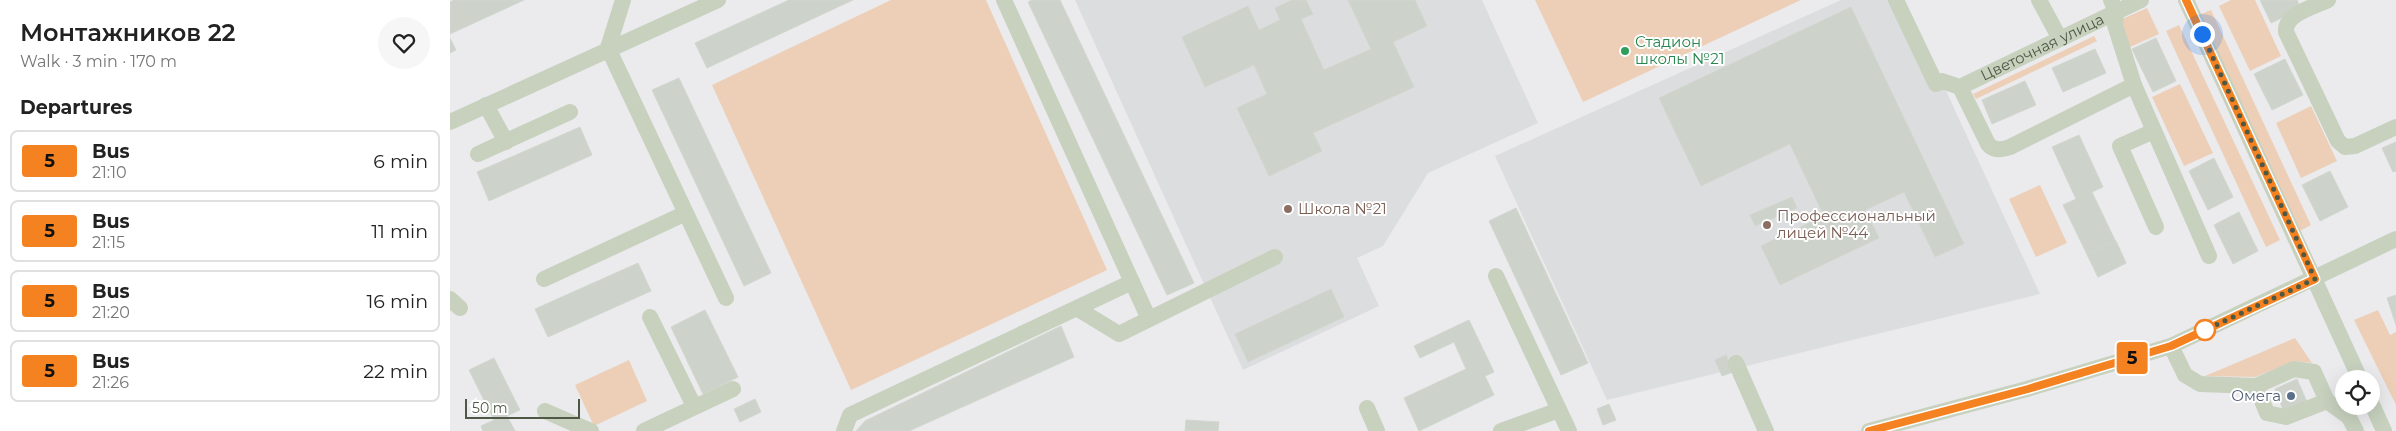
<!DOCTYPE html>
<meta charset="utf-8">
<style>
body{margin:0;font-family:Montserrat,sans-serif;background:#f6f6f6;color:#222;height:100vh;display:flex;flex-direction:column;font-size:19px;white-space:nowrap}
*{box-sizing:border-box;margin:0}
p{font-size:16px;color:#767676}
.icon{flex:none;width:28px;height:28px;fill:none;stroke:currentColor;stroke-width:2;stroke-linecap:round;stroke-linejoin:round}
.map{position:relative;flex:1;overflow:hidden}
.sheet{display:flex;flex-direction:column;background:#fff;width:450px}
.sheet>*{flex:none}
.badge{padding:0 10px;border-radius:4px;font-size:18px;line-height:32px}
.buttons{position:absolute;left:1885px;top:370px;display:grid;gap:10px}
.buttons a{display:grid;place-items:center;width:45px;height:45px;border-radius:50%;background:#fff;box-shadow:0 5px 20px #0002;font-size:25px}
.scale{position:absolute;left:15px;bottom:12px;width:115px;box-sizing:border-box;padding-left:5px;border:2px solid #4e5844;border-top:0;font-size:14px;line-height:18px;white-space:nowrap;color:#4e5844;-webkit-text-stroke:4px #fff;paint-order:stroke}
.you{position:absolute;width:25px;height:25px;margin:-12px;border:4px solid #fff;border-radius:50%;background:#1a73e8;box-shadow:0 0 0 8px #1a73e833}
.map>.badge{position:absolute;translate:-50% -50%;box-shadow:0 0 0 2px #fff}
h2{padding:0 20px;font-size:19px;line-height:45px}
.round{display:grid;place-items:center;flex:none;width:52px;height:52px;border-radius:26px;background:#f6f6f6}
.head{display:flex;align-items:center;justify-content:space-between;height:85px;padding:0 20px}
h1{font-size:24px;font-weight:600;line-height:38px}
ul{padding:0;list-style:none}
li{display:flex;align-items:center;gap:15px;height:62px;margin:0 10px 8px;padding:0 10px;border:2px solid #e0e0e0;border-radius:8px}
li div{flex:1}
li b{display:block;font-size:19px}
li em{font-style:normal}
li .badge{min-width:55px;font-weight:700;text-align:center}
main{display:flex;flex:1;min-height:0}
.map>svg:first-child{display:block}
.education{fill:#dcdddf}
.green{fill:#edcfb8}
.building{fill:#cdd3ca;stroke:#d1d7cf}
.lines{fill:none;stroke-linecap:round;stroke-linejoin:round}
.minor{stroke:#c7d1be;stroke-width:16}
.line-casing{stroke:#fff;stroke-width:11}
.line{stroke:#f58220;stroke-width:8}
.walk{stroke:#4e5844;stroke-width:5;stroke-dasharray:0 9}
.leisure-dot{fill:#2e9e5b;stroke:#fff;stroke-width:2}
.education-dot{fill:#8d6e63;stroke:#fff;stroke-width:2}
.stop-dot{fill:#fff;stroke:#f58220;stroke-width:2.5}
.service-dot{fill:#5c6f8a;stroke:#fff;stroke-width:2}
.labels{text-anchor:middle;stroke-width:4;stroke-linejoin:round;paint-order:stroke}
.leisure-label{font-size:15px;fill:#27864d;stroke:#fff;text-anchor:start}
.street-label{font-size:15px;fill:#4e5844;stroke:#fff}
.education-label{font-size:15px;fill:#785e54;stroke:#fff;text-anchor:start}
.service-label{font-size:15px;fill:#4e5e75;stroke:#fff;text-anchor:end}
</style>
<main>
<section class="sheet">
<div class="head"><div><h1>Монтажников 22</h1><p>Walk · 3 min · 170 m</p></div><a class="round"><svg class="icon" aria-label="heart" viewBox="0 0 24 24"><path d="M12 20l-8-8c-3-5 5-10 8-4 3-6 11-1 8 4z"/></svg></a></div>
<h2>Departures</h2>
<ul>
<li><span class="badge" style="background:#f58220;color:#111">5</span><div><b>Bus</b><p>21:10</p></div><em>6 min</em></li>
<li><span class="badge" style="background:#f58220;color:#111">5</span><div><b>Bus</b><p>21:15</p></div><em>11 min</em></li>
<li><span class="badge" style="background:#f58220;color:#111">5</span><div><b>Bus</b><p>21:20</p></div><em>16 min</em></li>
<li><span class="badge" style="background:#f58220;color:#111">5</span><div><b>Bus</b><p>21:26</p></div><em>22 min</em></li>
</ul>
</section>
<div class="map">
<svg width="1946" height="431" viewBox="0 0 1946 431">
<rect width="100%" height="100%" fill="#ebebee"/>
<g class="education">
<path d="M625,0h407l56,123 -110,50 -45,73 -26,12 22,48 -136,64z"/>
<path d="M1391,0h63l136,294 -433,106 -112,-244z"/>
</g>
<g class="green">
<path d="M441,0h95l121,270 -256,120 -139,-305z"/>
<path d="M1085,0h266l-218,102z"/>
<path d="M1781,0h24l26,56 -31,15 -31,-65z"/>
<path d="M1697,8l12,26 -29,13 -12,-26z"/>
<path d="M1761,10l100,215 -13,7 -101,-216z"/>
<path d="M1729,25l101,215 -14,7 -100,-216z"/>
<path d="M1644,36l3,5 -121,58 -3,-5z"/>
<path d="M1730,84l33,69 -29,13 -32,-69z"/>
<path d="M1861,106l26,55 -36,17 -25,-55z"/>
<path d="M1590,185l27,58 -31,14 -27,-58z"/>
<path d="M1928,310l12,25 6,-3v73l-42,-85z"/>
<path d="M1845,338l17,25 -17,-2 -40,16 -50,-1z"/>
<path d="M179,360l18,41 -53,25 -19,-41z"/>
</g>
<g class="building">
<path d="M4,0h70l-74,34v-32z"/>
<path d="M339,0h64l-146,68 -12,-25z"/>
<path d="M582,0h28l134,283 -27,12 -139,-293z"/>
<path d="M842,0h14l7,14 -12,5 23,51 47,-21 -23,-49h67l12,26 -34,16 21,45 -101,46 9,18 -53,25 -32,-68 30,-14 -13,-29 -49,22 -23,-50 66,-31 11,24 21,-10 -5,-12z"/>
<path d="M1810,0h37l4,9 -30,14z"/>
<path d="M1401,7l113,237 -29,13 -31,-65 -39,18 14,28 -99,47 -19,-39 63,-30 -34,-72 -89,42 -42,-88z"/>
<path d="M0,38l6,12 -6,3z"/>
<path d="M1706,38l20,43 -23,11 -21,-43z"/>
<path d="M1645,49l11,24 -43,19 -11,-24z"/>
<path d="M1835,59l18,36 -31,15 -18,-36z"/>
<path d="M229,78l92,195 -27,13 -92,-196z"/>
<path d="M1575,81l11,24 -44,19 -10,-24z"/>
<path d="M130,127l12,28 -103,46 -12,-29z"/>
<path d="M1629,135l24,52 -11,5 34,71 -28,14 -35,-72 13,-6 -24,-52z"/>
<path d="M1946,142v29l-3,1 -11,-24z"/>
<path d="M1764,158l19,39 -25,13 -19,-39z"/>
<path d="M1880,171l18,36 -28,14 -18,-36z"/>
<path d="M1342,197l5,11 -42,18 -5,-11z"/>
<path d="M1066,208l72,155 -27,12 -72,-154z"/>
<path d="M1789,212l19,39 -25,13 -19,-39z"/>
<path d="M1666,241l10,22 -28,14 -11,-23z"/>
<path d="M188,263l13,28 -103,46 -13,-28z"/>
<path d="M881,289l13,28 -96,45 -13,-28z"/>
<path d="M1946,295v30l-9,-27z"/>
<path d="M255,310l33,67 -35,17 -32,-67z"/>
<path d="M1019,320l25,52 -9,4 9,19 -75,36 -15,-33 62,-29 -12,-27 -34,16 -6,-12z"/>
<path d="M611,326l13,31 -165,74h-53l9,-10z"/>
<path d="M1276,355l7,17 -11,4 -7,-16z"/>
<path d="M44,358l26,52 -13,6 8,15h-32l-2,-5 13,-6 -25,-50z"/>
<path d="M1847,379l10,23 -23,10 -9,-23z"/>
<path d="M305,399l6,13 -21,10 -6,-13z"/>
<path d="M1159,404l7,16 -13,5 -6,-16z"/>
<path d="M736,420l33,2 -1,9h-33z"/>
</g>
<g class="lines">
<g class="minor">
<path d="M173,0l-15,48 118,250"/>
<path id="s1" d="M1446,0l40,84 6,-3 18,6 181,-87"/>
<path d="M1589,0l21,39"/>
<path d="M1736,0l174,379"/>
<path d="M1878,0c-14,7 -44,14 -42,32l52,109 7,6 10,-1 41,-19"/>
<path d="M1684,85l75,171"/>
<path d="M1510,87l28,57c6,7 13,6 22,3l124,-62 -19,-60 1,-13 -5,-12"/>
<path d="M36,105l20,37"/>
<path d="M0,122l268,-122"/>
<path d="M1704,131l-34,15 36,81"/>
<path d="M28,154l92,-42"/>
<path d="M1046,276l73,155"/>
<path d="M94,279l140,-65"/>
<path d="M682,282l17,37"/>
<path d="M0,299l10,9"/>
<path d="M628,309l41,25 156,-77"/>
<path d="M200,317l44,89"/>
<path d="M1721,346l14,29 15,9 56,2 38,-17 20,3 13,29 22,16 7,14"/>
<path d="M1286,363l30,68"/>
<path d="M1806,386l11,27 19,4 41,-16"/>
<path d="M1921,402l13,29"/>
<path d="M917,408l10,23"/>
<path d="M95,411l46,20"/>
<path d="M194,431l89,-42"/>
<path d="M394,431l6,-16 282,-133 -128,-282"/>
<path d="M1051,431l58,-21"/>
<path d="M1419,431l158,-42 144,-43 225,-107"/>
</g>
</g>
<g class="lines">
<g class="line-casing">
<path id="line" d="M1419,431l159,-42 143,-43 144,-67 -129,-279"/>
</g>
<use href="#line" class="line"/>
<path class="walk" d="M1752,34l113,245 -110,51"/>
</g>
<circle class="leisure-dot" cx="1175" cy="51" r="5"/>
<g class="education-dot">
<circle cx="838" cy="209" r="5"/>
<circle cx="1317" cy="225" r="5"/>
</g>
<circle class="stop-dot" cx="1755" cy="330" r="10"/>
<circle class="service-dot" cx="1841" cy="396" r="5"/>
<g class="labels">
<g class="leisure-label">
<text x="1185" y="47">Стадион<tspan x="1185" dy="17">школы №21</tspan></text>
</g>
<g class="street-label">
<text dy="5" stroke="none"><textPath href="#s1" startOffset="210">Цветочная улица</textPath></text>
</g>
<g class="education-label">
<text x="848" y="214">Школа №21</text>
<text x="1327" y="221">Профессиональный<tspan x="1327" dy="17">лицей №44</tspan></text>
</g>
<g class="service-label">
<text x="1831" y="401">Омега</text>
</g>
</g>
</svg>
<div class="buttons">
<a><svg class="icon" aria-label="locate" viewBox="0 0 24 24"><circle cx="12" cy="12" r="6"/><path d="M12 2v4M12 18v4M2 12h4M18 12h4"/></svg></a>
</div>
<div class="scale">50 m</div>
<div class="you" style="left:1752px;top:34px"></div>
<b class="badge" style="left:1682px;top:358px;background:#f58220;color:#111">5</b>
</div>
</main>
